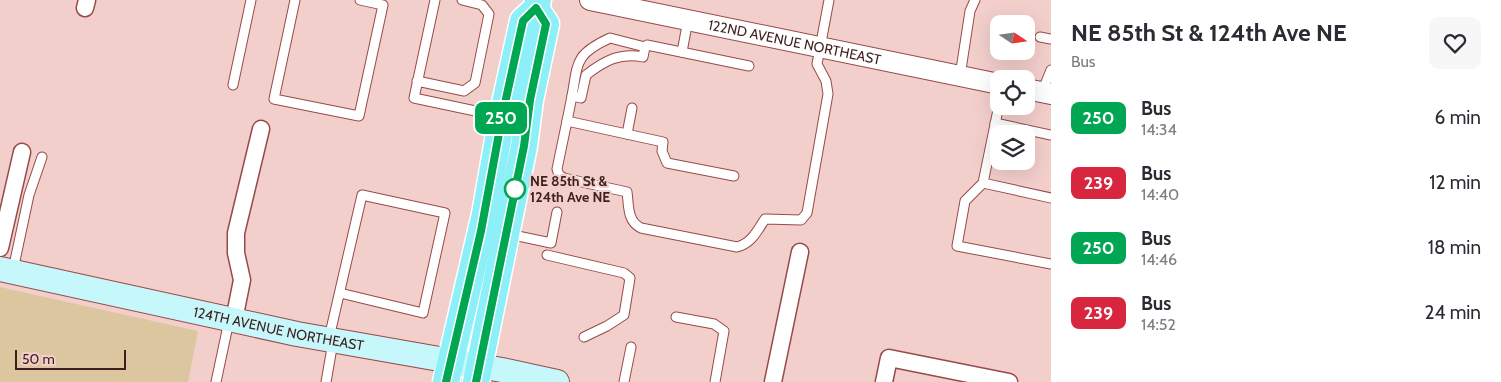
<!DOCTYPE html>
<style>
body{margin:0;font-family:Cabin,sans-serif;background:#f7f7f7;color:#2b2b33;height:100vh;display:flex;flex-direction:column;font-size:19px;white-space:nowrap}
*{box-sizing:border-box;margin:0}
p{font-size:16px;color:#7c7c81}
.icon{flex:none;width:28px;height:28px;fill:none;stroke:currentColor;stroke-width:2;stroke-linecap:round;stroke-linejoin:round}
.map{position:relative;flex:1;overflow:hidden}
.details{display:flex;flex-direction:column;background:#fff;width:450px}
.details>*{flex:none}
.badge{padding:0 10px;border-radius:8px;font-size:18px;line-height:32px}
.needle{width:32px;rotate:103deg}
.tools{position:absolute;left:990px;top:15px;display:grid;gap:10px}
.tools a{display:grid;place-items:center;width:45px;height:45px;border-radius:10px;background:#fff;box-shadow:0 5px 20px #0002;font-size:25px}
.scale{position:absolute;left:15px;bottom:12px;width:111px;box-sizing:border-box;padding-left:5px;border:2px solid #3f1e1e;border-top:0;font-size:14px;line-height:18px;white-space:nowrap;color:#3f1e1e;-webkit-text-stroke:4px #f3cfcc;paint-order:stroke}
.map>.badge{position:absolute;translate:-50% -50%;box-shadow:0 0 0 2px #fff}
.round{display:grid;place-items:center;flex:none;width:52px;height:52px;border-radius:10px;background:#f7f7f7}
.overview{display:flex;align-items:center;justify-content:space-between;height:85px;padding:0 20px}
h1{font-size:24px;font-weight:800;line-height:38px}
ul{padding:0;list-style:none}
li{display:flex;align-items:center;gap:15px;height:65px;padding:0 20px}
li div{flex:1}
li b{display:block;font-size:19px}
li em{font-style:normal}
li .badge{min-width:55px;font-weight:700;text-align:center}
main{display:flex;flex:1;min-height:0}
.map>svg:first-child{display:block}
.green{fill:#dcc69f}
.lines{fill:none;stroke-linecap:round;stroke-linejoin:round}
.service-casing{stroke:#964a49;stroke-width:11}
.minor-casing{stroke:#964a49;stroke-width:19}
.tertiary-casing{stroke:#964a49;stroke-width:22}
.secondary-casing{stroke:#964a49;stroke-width:26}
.primary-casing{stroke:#fff;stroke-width:29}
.service{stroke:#fff;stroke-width:9}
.minor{stroke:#fff;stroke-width:16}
.tertiary{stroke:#fff;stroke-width:20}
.secondary{stroke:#c6f7fb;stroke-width:24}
.primary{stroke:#8deff7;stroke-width:26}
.line-casing{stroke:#fff;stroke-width:11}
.line{stroke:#00a651;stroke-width:8}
.stop-dot{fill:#fff;stroke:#00a651;stroke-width:2.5}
.labels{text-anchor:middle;stroke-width:4;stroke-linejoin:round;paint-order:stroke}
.street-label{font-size:14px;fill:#3f1e1e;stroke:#f3cfcc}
.stop-label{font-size:14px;font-weight:bold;fill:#3f1e1e;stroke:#f3cfcc;text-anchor:start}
</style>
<main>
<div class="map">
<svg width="1051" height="382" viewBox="0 0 1051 382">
<rect width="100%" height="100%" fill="#f3cfcc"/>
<path class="green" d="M0,287l198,44 -10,51h-188z"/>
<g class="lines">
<g class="service-casing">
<g id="service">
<path d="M295,0l-21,99 85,17 24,-111 -23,-5"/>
<path d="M435,0l-21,98 85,18"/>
<path d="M1040,37l11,2"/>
<path d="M682,52l6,-32"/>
<path d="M960,76l10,-65 5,-11"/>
<path d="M417,81l47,10 11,-8 14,-69 -7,-9 -20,-5"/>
<path d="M233,85l18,-85"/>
<path d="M1042,92l9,-22"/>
<path d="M572,96c6,-34 3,-42 38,-58l35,9"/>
<path d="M999,105l-16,78 68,15"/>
<path d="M567,121l-10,48 2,6 5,3 63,14c2,14 0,29 14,36l96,19c15,-4 20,-16 28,-28l36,1 6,-7 21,-119 -2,-13 -9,-17 12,-64"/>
<path d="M995,123l56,12"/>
<path d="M627,134l5,-26"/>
<path d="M734,176l-67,-13 -5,-12 1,-9 -96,-21 5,-25 9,2 5,-23c18,-14 34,-23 57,-18l2,-10 2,-2 102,21"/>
<path d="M983,183l-18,18 -8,45 94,18"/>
<path d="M508,234l43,9 6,-31"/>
<path d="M547,255l77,18 6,5 -6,37 -17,11 -23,11"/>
<path d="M13,270l16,-75 13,-38"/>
<path d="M676,317l38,7 10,7 -9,51"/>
<path d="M329,338l33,-143 83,18 -22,100 -83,-20"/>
<path d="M216,382l13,-61"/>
<path d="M326,382l7,-40"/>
<path d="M624,382l7,-35"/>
</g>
</g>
<g class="minor-casing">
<g id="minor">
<path d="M85,8l2,-8"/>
<path d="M0,248l22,-96"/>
<path d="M234,320l8,-40 -6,-27v-20l25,-104"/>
<path d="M773,382l27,-130"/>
<path d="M884,382l5,-24 120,24"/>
</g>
</g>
<g class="tertiary-casing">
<g id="tertiary">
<path id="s1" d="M590,0l409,84"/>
<path d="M1026,89l25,5"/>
</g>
</g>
<g class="secondary-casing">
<g id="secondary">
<path id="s2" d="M0,269l297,65 205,36 55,12"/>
</g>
</g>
<g class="primary-casing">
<g id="primary">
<path d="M446,382l39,-168 17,-97 21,-96 13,-12 2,-9"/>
<path d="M476,382l48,-236 6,-46 16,-76 -10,-15"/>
</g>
</g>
<use href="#service" class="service"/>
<use href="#minor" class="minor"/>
<use href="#tertiary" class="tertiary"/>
<use href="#secondary" class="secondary"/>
<use href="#primary" class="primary"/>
</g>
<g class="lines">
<g class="line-casing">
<path id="line" d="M446,382l35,-151 21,-114 21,-96 13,-13 10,16 -16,76 -6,46 -48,236"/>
</g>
<use href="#line" class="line"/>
</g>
<circle class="stop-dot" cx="515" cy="189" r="10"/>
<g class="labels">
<g class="street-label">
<text dy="5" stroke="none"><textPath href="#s1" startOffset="209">122ND AVENUE NORTHEAST</textPath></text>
<text dy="5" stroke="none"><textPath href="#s2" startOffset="285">124TH AVENUE NORTHEAST</textPath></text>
</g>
<g class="stop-label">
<text x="530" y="186">NE 85th St &amp;<tspan x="530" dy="16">124th Ave NE</tspan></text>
</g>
</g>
</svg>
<div class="tools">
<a><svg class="needle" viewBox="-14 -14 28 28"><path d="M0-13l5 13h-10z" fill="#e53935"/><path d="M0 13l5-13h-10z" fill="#7c7c81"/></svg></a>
<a><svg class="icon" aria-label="locate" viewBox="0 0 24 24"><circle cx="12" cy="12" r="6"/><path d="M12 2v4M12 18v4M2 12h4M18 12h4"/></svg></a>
<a><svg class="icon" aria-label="layers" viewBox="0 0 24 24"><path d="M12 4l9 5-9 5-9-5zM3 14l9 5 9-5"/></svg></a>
</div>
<div class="scale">50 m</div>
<b class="badge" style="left:501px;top:118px;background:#00a651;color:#fff">250</b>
</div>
<section class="details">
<div class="overview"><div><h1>NE 85th St &amp; 124th Ave NE</h1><p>Bus</p></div><a class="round"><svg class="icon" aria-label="heart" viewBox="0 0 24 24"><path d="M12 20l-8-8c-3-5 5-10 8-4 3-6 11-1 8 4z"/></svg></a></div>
<ul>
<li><span class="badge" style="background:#00a651;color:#fff">250</span><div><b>Bus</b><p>14:34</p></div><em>6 min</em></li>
<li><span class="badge" style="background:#d7263d;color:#fff">239</span><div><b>Bus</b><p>14:40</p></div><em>12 min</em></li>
<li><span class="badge" style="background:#00a651;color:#fff">250</span><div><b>Bus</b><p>14:46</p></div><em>18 min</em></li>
<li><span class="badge" style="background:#d7263d;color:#fff">239</span><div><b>Bus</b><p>14:52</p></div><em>24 min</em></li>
</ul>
</section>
</main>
